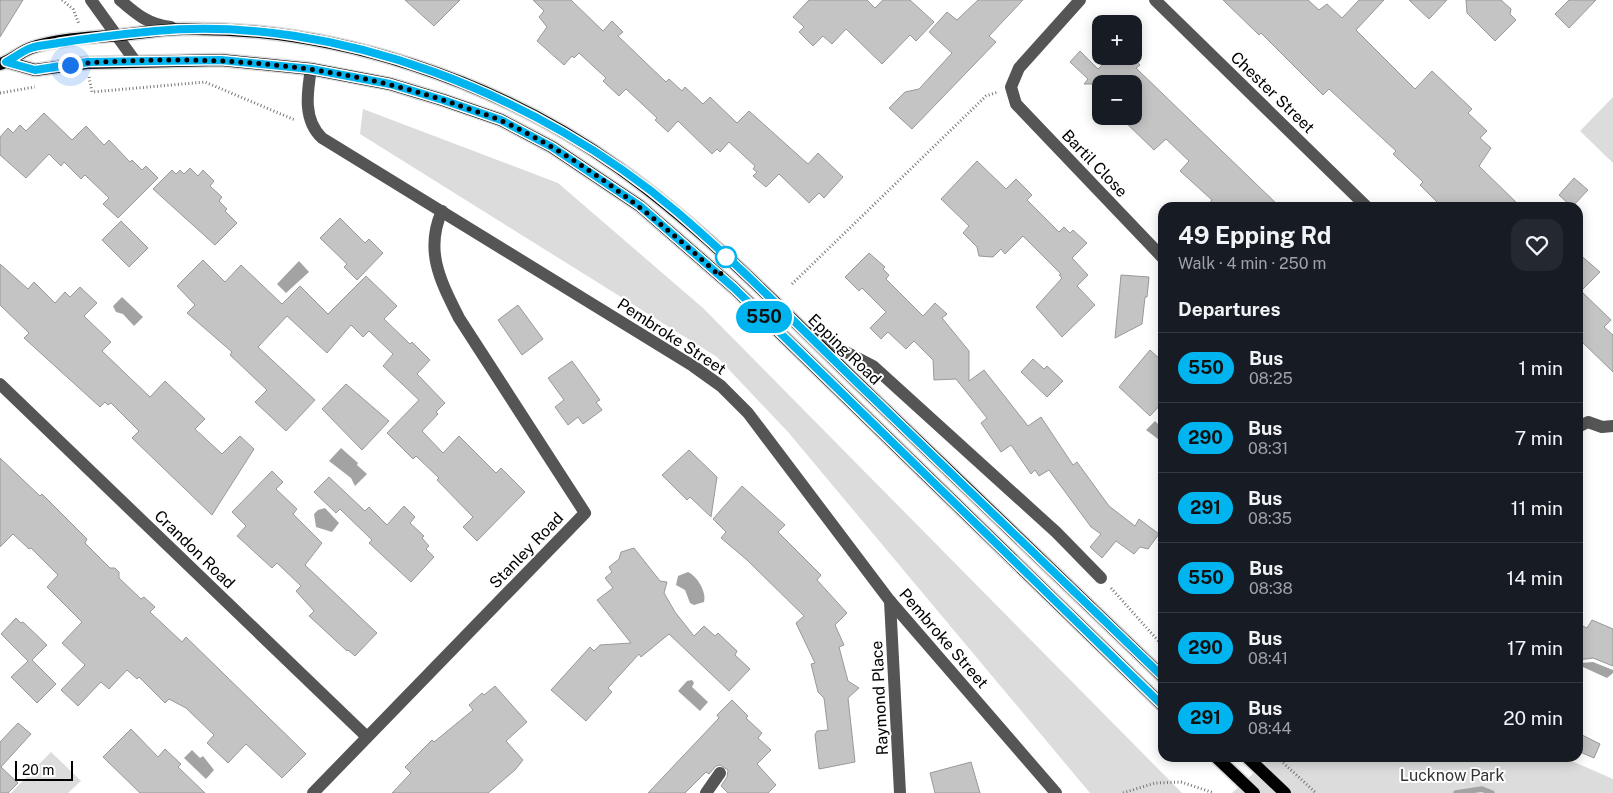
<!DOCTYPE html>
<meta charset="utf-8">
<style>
body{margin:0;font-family:"Public Sans",sans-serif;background:#242831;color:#f1f3f6;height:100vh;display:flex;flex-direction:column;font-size:19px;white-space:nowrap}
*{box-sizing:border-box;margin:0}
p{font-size:16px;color:#9ea1a6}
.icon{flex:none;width:28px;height:28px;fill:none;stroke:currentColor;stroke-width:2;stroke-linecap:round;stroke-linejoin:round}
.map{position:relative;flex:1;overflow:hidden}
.drawer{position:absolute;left:1158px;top:202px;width:425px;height:560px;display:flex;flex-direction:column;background:#171b24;border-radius:15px;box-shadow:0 2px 12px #0003}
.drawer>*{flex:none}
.badge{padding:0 10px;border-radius:16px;font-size:18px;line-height:32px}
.controls{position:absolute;left:1092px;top:15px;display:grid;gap:10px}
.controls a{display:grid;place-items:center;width:50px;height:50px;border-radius:10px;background:#171b24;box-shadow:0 2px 12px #0003;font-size:25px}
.scale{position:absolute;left:15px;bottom:12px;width:58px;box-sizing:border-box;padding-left:5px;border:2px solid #000;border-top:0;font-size:14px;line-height:18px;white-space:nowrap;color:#000;-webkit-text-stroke:4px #fff;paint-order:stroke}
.you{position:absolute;width:25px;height:25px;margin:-12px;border:4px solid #fff;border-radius:50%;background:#1a73e8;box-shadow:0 0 0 8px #1a73e833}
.map>.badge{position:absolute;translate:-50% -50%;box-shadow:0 0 0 2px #fff}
h2{padding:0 20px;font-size:19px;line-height:45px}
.round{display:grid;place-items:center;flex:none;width:52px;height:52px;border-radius:15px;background:#242831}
.summary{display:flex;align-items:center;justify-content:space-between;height:85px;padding:0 20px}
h1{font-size:24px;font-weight:700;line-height:38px}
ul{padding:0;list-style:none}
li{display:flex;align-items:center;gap:15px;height:70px;padding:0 20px;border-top:1px solid #363941}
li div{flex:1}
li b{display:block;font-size:19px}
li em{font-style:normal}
li .badge{min-width:55px;font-weight:700;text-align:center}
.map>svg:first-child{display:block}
.green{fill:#dcdcdc}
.water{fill:#a3a3a3}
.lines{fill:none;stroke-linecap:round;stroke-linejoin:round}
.stream{stroke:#a3a3a3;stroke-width:5.5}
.building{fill:#c4c4c4;stroke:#999}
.major-casing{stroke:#dbdbdb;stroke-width:15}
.path{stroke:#777;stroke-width:3;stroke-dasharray:1 2.5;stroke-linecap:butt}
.minor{stroke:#555;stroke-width:12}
.major{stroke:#000;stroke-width:12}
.line-casing{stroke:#fff;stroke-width:11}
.line{stroke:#00b5ef;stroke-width:8}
.walk{stroke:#000;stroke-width:5;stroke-dasharray:0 9}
.stop-dot{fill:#fff;stroke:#00b5ef;stroke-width:2.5}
.labels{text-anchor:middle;stroke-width:4;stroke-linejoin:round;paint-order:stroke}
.street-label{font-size:16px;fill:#000;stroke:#fff}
.park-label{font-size:16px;fill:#333;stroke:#fff}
</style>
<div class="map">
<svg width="1613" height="793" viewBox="0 0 1613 793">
<rect width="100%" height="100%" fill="#fff"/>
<g class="green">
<path d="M1613,97v66l-33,-32z"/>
<path d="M363,109l195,74 145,125 479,485h-92l-302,-361 -71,-75 -357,-223z"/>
<path d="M51,752l30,29 -13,12h-57z"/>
<path d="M1270,758h295l48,21v14h-381z"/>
</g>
<g class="water">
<path d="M299,261l10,11 -23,21 -9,-9z"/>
<path d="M122,297l21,20 -9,9 -11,-12 -7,-2 -3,-6z"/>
<path d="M1155,421l7,7v14l-16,-12z"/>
<path d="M341,448l17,15 -1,2 10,9 -12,12 -4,-8 -22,-17z"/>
<path d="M325,508l14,15 -7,9 -16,-5 -2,-13 4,-4z"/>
<path d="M688,572c9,4 19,20 16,30l-10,3 -4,-2 -5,-13 -9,-5 2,-9z"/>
<path d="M1593,662l20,8v3l-6,5 -24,-11 -2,-4z"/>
<path d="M692,680l2,3 -2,4 16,15 -8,9 -22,-20 9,-10z"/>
<path d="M192,750l8,8 3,-2 11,14 -8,9 -22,-21z"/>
</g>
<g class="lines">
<path class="stream" d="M1456,793l26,-4 10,4"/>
</g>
<g class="building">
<path d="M0,0h23l-23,37z"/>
<path d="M405,0h55l-26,26z"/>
<path d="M533,0h38l32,31 9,-10 11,11 -5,4 48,46 3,-3 13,12 3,-4 18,17 7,-7 27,26 12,-12 59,53 10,-11 25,24 -19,21 -5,-5 -10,10 -30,-29 -13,13 -13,-11 4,-4 -4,-3 2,-3 -26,-24 -9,10 -3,-3 -5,5 -34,-33 -10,11 -13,-12 2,-2 -31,-29 -7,7 -16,-15 3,-3 -27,-25 -5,5 -2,-2 -8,9 -27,-24 10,-14 -8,-10 5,-6z"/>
<path d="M809,0h58l8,8 8,-8h27l24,22 -18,19 -6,-6 -28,29 -36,-35 -14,15 -9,-8 -10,10 -14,-14 5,-5 -11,-10z"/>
<path d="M978,0h45l-34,36 7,6 -84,87 -23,-21 16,-16 14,-3 33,-36 -23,-21 18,-20 10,8z"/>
<path d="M1223,0h85l11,10 8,-6 15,14 17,-18h25l-28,30 59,59 17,-18 40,38 -4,4 19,18 -7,7 11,10 -12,18 43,42h-79l-23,-23 3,-3 -30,-28 3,-3 -67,-62 -6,6 -62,-62 -2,2z"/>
<path d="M1409,0h38l-18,19z"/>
<path d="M1466,0h35l10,9 -1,5 6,6 -21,21 -28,-28z"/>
<path d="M1569,0h27l-27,28 -14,-14z"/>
<path d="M1080,51l18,18 12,-12 7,7 8,-8h6l9,9 -4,3 145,140h-76l7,-8 -32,-29 9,-10 -23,-22 -12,11 -35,-34h15v-32h-50l4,-5 -18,-17z"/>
<path d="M44,113l28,27 14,-14 18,19 5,-5 21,22 2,-2 10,10 4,-4 12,12 -40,40 -15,-14 6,-6 -24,-23 -4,4 -17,-17 -3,4 -12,-12 -23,24 -26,-23v-18l8,-9 5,5 7,-8 6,6z"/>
<path d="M977,161l29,28 10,-10 16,16 -5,5 32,32 5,-5 6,6 3,-3 14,13 -15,15 16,17 -11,11 18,19 -33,32 -26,-30 26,-29 -3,-3 2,-1 -38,-38 -18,18 -4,-5 -8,8 -14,-1 -2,-9 -14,-14 6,-7 -28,-27z"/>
<path d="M190,168l8,8 5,-6 11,11 -4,5 12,11 -3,4 8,8 -2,2 12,12 -22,22 -62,-56 19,-19 4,4 4,-4 4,4z"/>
<path d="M1574,178l14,12 -16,17 -13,-12z"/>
<path d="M340,218l25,25 4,-4 14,14 -26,27 -13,-13 3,-3 -27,-26z"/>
<path d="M121,221l27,27 -19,19 -27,-27z"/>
<path d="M869,253l16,14 -2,2 6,6 -3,4 37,37 12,-13 12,11 -5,4 27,33v30l15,-11 44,56 13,-9 32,48 4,-3 32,44 26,20 4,-7 20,15 -11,15 -8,-2 -6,7 -18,-13 -14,17 -12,-11 11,-13 -10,-7 -42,-57 -10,6 -4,-6 -4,4 -20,-29 -10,7 -20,-29 6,-5 -31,-39 -22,1 -1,-20 -19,-19 -8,8 -18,-17 -7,7 -11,-11 16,-16 -24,-24 -3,3 -14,-14z"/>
<path d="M1578,253l22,19 -19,19 30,29 -7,7 9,8v37l-35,-34z"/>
<path d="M203,260l22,22 16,-17 41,39 18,-18 28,28 38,-38 31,30 -13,13 26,25 2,-2 18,18 -13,14 28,29 -9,9 2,2 -16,17 21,22 16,-17 37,37 5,-5 24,24 -48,49 -14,-14 10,-10 -36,-37 2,-2 -23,-22 -3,3 -26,-26 32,-33 -36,-34 10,-12 -24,-23 -6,6 -12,-12 -24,28 -40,-37 -29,31 57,53 -29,31 -31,-29 12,-12 -37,-35 2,-3 -45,-39 8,-8 -18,-19z"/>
<path d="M0,264l28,25 6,-7 21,21 10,-11 5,5 10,-10 17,16 -13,13 27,26 -9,9 48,46 15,-16 40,38 -10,10 27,25 18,-18 14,13 -42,66 -80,-77 7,-7 -28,-28 -3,2 -3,-3 -5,5 -76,-69 5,-5 -29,-28z"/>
<path d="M1121,275l28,2 -2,20h-2l-3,27 -27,14z"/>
<path d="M518,305l25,34 -21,16 -24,-35z"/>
<path d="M1150,350l12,11v42l-12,13 -31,-29z"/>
<path d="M1033,359l11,10 3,-3 16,15 -16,16 -26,-25z"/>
<path d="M572,361l28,39 -4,2 6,8 -19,14 -5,-7 -10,8 -13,-18 9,-7 -16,-22z"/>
<path d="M346,384l43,37 -27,29 -40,-41z"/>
<path d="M689,450l28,27 -6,40 -21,-20 -3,3 -25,-25z"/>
<path d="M0,458l40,38 2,-2 45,45 -2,4 25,25h5l4,4v6l22,21 3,-2 11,10 -5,5 32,30 4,-5 120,117 -24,24 -36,-34 -18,19 -21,-20 7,-8 -28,-27 -17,-9 -4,4 -26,-26 -2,2 -10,-9 -18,19 -8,-7 -23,24 -17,-16 24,-25 -23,-22 20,-21 -35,-35 11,-12 -27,-27 -2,1 -16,-15 -13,13z"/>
<path d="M272,471l11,11 -7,7 21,20 -4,5 29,29 -17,22 72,68 -22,23 -7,-6 -1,1 -38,-35 5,-5 -18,-20 5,-5 -24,-23 -5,5 -35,-32 9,-10 -14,-14z"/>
<path d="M329,477l36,34 4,-4 18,18 17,-19 11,11 -5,6 14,13 -2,2 7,8 -3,3 8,8 -23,25 -42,-39 3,-3 -32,-31 -4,4 -22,-21z"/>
<path d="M742,486l43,39 -7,7 43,43 -4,5 30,33 -12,12 9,20 -5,2 9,34 11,7 -11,10 7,64 -36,7 -4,-34 2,-4 11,-1 -4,-32 -6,-6 -7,-28 4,-1 -19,-40 8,-7 -57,-56 -26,-22 5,-6 -13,-13z"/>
<path d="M634,548l26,33 7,1 -3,11 11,19 19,24 10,-10 11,10 3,-3 19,18 -2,4 15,14 -21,22 -60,-57 -28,23 -2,-3 -31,34 4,4 -26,29 -35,-31 39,-43 4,4 6,-6 31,-2 -34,-43 16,-12 -8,-10 7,-6 -3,-5 10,-8 2,-7z"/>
<path d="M16,618l5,5 2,-1 24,23 -15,15 24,24 -19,19 -26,-26 17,-16 -27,-27z"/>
<path d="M1592,620l21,9v37l-20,-8 -15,2v-36l9,4z"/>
<path d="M495,686l32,36 -21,19 17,19 -8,10 -27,23h-96l19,-20 -6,-6 27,-27 2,2 39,-32 -4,-5 13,-12 2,2z"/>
<path d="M732,700l16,16 -2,2 16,15 -4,5 13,12 -14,14 19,21 -8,8h-40l-7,-7 6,-9 1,-7 -8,-5 -4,1 -7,8 -3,-2 -21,21h-37l71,-75 -2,-3z"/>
<path d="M18,723l13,11 -30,33 17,16 -10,10h-8v-51z"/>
<path d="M131,729l27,28 7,-8 16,15 -3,3 27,26h-65l-37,-36z"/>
<path d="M1578,733l22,11 -6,14 -16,-7z"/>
<path d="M971,762l9,31h-45l-5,-20z"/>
</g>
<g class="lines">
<g class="major-casing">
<g id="major">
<path d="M7,62l28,8 52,-7 134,-3 90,9 79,15 53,16 58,20 51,27 88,59 94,82 428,417"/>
<path d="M0,64c11,-3 20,-12 31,-16 25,-9 64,-11 90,-13 21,-2 42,-6 63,-6 150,-3 314,52 435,139 91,65 169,148 250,226 97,94 195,188 293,282"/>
<path d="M1217,758l37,35"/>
<path d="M1248,758l37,35"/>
</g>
</g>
<g class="path">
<path d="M62,0l11,9 6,15"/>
<path d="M89,77l3,15 113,-10 90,38"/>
<path d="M0,93l35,-6"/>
<path d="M792,284l194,-188 12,-4"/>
<path d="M1111,588l51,57"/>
<path d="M1278,758l38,35"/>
<path d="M1123,793l32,-10 26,-1 33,11"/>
</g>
<g class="minor">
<path d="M91,0l44,61"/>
<path d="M120,0c16,14 29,25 51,27"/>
<path d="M1080,0l-61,68 -8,19 5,17 146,153"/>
<path d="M1155,0l213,208"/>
<path d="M311,69c-4,24 -8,51 11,69l371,228 28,20 27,27 142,188 166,192"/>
<path d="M809,333l64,33 183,166 45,46"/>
<path d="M0,384l367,353"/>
<path d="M1578,427l10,-5 14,5 11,-1"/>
<path d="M890,601l10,192"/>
<path d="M313,793l272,-280 -126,-195c-18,-36 -35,-67 -17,-107"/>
<path d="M706,793l14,-20"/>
</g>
<use href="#major" class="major"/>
</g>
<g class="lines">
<g class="line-casing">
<path id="line" d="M1162,676c-97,-93 -195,-187 -292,-281 -64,-61 -125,-125 -193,-183 -136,-116 -341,-198 -522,-181 -32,3 -65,7 -97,12 -9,2 -19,2 -27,5 -9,3 -17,10 -25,14l29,8 53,-8 133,-2 90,9 79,15 53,16 58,20 51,27 88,59 94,82 428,417"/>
</g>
<use href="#line" class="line"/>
<path class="walk" d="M70,65c30,-4 61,-4 91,-5 100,-1 199,11 294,44 15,6 32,10 47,17 82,38 151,94 218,155l6,-19"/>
</g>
<circle class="stop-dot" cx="726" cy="257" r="10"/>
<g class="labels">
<g class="street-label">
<text transform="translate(1273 92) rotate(44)" y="6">Chester Street</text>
<text transform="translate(1095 163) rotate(46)" y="6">Bartil Close</text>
<text transform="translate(672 336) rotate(33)" y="6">Pembroke Street</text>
<text transform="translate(845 349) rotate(44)" y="6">Epping Road</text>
<text transform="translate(195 549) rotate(44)" y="6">Crandon Road</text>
<text transform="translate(526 550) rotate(-46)" y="6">Stanley Road</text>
<text transform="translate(944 638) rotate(49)" y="6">Pembroke Street</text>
<text transform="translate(879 698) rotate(-93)" y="6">Raymond Place</text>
</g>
<g class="park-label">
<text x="1452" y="781">Lucknow Park</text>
</g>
</g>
</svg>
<div class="controls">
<a>+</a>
<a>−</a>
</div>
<div class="scale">20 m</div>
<div class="you" style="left:70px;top:65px"></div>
<b class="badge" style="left:764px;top:317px;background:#00b5ef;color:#111">550</b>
<section class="drawer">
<div class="summary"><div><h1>49 Epping Rd</h1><p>Walk · 4 min · 250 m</p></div><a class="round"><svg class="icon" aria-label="heart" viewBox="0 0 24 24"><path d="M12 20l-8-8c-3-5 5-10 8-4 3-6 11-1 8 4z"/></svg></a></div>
<h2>Departures</h2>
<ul>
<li><span class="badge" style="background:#00b5ef;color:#111">550</span><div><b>Bus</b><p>08:25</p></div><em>1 min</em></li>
<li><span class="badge" style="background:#00b5ef;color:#111">290</span><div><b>Bus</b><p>08:31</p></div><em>7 min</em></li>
<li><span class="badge" style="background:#00b5ef;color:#111">291</span><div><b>Bus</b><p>08:35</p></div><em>11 min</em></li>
<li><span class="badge" style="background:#00b5ef;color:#111">550</span><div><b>Bus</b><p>08:38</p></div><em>14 min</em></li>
<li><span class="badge" style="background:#00b5ef;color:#111">290</span><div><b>Bus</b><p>08:41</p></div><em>17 min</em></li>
<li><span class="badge" style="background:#00b5ef;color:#111">291</span><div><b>Bus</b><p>08:44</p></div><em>20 min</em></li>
</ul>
</section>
</div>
